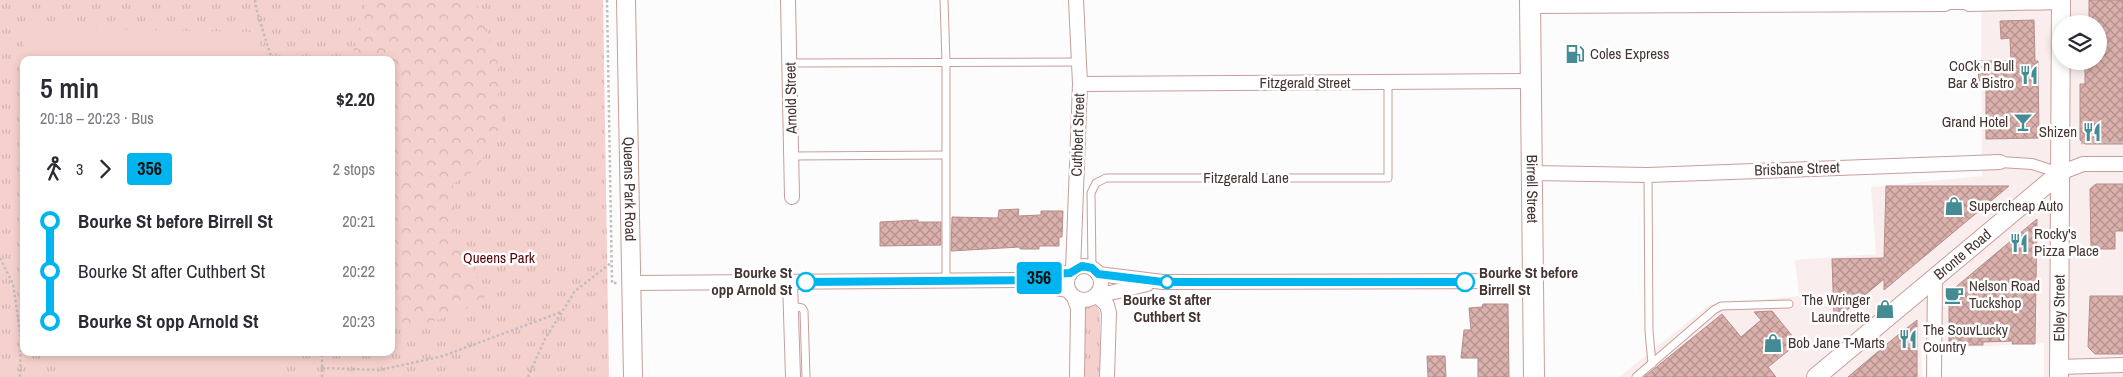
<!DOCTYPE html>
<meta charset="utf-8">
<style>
body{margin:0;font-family:"Archivo Narrow",sans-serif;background:#f7f7f7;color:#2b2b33;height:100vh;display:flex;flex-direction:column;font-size:19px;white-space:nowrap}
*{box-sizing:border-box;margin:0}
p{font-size:16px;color:#7c7c81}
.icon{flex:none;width:28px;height:28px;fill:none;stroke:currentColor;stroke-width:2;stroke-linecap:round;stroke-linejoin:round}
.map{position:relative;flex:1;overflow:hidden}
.panel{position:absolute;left:20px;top:56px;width:375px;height:300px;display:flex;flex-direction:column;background:#fff;border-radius:10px;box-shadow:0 2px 8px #0003}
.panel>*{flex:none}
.badge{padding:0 10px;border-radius:4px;font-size:18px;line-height:32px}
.buttons{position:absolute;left:2052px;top:15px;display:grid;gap:10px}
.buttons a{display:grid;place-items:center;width:55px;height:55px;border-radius:50%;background:#fff;box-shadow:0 2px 8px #0003;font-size:25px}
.map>.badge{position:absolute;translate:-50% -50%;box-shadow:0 0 0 2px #fff}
.legs{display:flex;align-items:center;gap:8px;height:55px;padding:0 20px;font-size:16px}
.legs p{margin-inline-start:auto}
.overview{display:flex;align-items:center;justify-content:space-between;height:85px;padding:0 20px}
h1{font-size:28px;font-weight:600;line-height:38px}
ul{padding:0 20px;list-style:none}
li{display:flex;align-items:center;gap:18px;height:50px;font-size:19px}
li i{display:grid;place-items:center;width:8px;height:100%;margin:0 6px;background:currentColor}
li i::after{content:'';width:12px;height:12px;margin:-6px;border:4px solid;border-radius:50%;background:#fff}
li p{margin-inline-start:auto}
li:first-child i{background:linear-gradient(#0000 50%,currentColor 0)}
li:last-child i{background:linear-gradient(currentColor 50%,#0000 0)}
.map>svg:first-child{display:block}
.built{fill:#f9eeed;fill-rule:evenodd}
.grass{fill:url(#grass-tufts);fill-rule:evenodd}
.forest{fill:url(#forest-crowns)}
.pitch{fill:#f5d1cd}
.building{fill:url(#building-cross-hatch);stroke:#b68d89}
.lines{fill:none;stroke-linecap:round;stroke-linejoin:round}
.service-casing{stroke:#c89e9a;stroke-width:9}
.pedestrian-casing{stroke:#c89e9a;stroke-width:12}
.minor-casing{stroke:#c89e9a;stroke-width:16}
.tertiary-casing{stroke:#c89e9a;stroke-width:20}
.secondary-casing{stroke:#c89e9a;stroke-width:22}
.path{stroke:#c2bdbc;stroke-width:2.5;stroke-dasharray:2.5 2.5;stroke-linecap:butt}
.service{stroke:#fff;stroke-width:7}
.pedestrian{stroke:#fff;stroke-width:10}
.minor{stroke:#fff;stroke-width:14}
.tertiary{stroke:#fff;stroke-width:18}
.secondary{stroke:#fff;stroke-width:20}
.line-1-casing{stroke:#fff;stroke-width:11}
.line-1{stroke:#00b5ef;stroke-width:8}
.stop-1-dot{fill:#fff;stroke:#00b5ef;stroke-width:2.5}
.labels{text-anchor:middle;stroke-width:5;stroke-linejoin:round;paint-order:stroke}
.poi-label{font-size:15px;fill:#453432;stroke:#fff;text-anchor:start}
.street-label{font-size:15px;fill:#453432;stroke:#fff}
.park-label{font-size:15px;fill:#570006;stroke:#fff}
.stop-label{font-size:15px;font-weight:bold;fill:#453432;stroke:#fff;text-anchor:end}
</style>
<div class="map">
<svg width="2123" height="377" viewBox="0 0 2123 377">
<defs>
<pattern id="grass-tufts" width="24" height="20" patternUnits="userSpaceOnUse" patternTransform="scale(1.25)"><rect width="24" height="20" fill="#f5d1cd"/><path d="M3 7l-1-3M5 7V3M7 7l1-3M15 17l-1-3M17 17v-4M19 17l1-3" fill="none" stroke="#d3b4b0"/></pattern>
<pattern id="forest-crowns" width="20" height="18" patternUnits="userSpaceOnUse" patternTransform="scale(1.25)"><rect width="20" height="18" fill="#f5d1cd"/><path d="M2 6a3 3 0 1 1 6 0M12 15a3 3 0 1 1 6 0" fill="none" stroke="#d3b4b0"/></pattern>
<pattern id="building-cross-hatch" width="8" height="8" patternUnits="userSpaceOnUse" patternTransform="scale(1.25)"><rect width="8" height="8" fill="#dbb1ad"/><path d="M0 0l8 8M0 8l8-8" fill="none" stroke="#b3918d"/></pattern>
</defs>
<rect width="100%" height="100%" fill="#fcfcfc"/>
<path class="built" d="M1981,0h142v377h-79v-34l-123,7 1,27h-303l90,-72 90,-9 -4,-36 81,-6 -5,-67 111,-11zM2061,24h38v37h-38z"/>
<g class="grass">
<path d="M0,0h603l6,377h-609zM24,60h367v292h-367z"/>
<path d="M1085,306h12l3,7v64h-20z"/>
</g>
<path class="forest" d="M367,0h99l11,5 21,58v31l7,23 -28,52 -24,15v43l34,69 -27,16 -29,10 -36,6 -4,-2v-266h-38l-1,-4z"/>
<g class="pitch">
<path d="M24,28l235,4v28h-235v105h-2z"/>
<rect x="62" y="353" width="220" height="24"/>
</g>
<g class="building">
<path d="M2089,0h34v144h-38l-5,-4v-56h5v-17h4v-6h10v-37h-10z"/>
<path d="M2034,20l1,41h3l1,77 -53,1v-50h-7l-1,-28h33l-1,-23 -9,1 -1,-18z"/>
<path d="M2096,184h27v47h-8v18h-24l-1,-60z"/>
<path d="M1886,186h123l-125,104v-11l-50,42 -2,-62 52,-1z"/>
<path d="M1019,209l-1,7 23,-1v-4h22l-1,26h-3v9h-20v3h-19v-2l-69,4 1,-34 46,1 1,-8z"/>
<path d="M2037,219l-2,125h-23l1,-3 -30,1v3h-34v-51l2,-3z"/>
<path d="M918,220v2h23v23l-61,1v-24z"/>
<path d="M2090,296h33v58h-28l-7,-7z"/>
<path d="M1483,304h25l1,73h-31v-19h-17l3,-28h7l-2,-22 13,-1z"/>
<path d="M1772,311l26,32 -30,24 8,10h-132l78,-63 19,23 20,-17 -7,-8z"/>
<path d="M1917,320v57h-69l45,-38z"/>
<path d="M1427,356h18l1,21h-18z"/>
</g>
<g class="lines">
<g class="service-casing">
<g id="service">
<path d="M944,0l2,62v219"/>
<path d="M790,63l289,-1"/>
<path d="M792,156l153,-1"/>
<path d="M1648,175l1,156 3,33"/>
<path d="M1092,268l-1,-75 5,-10 10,-5h282v-96"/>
<path d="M792,306l10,2 2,3 2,66"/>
<path d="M1636,377l78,-67 7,-4 68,-2"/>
</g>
</g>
<g class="pedestrian-casing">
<g id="pedestrian">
<path d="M1945,4h24"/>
<path d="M2000,162l32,2 28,9"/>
</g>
</g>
<g class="minor-casing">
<g id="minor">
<path d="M788,0l4,197"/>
<path d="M1969,4l92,-2"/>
<path d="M1530,6l415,-2"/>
<path d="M1080,84l451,-3"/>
<path d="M1532,173l116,2 352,-13"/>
<path d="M2060,173l23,-9h40"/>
<circle cx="1084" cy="283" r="17"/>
<path d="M1073,270l7,-186 -4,-84"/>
<path d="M1098,274l65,8 370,-1"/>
<path d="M1034,280l11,6 23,4"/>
<path d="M790,282l3,95"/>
<path d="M632,283l402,-3 18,-6 18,-1"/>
<path d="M1098,293h12l37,-9"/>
<path d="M1096,295l11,10 2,8 -2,64"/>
<path d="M1074,297l4,11 -1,69"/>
<path d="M2059,367l64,-2"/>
<path d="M1934,377l1,-99"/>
</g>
</g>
<g class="tertiary-casing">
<g id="tertiary">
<path id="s1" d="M626,0l7,377"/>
<path id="s2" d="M1816,377l244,-204"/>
<path id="s3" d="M2059,377l2,-377"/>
</g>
</g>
<g class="secondary-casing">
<g id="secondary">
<path id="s4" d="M1530,0l4,377"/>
</g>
</g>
<g class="path">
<path d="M255,0l1,8 16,52"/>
<path d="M607,0l5,283h5"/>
<path d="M2081,143l42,-1"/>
<path d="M0,258l13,26 8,54 -1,39"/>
<path d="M322,368l58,2 63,-14 118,-44"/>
<path d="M322,377v-25"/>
<path d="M528,377l17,-38 30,-48 36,-28"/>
</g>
<use href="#service" class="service"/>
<use href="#pedestrian" class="pedestrian"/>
<use href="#minor" class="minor"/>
<use href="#tertiary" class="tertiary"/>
<use href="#secondary" class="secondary"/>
</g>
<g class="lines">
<g class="line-1-casing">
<path id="line-1" d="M806,282l228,-2 18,-6 18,-1 12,-7 10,2 6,6 65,8h302"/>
</g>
<use href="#line-1" class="line-1"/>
</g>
<defs>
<g id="fuel-bare" transform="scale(1.5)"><path d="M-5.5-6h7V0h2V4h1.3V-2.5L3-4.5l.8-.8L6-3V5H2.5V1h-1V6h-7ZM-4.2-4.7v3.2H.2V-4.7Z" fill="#448b93" stroke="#fff" stroke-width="2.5" paint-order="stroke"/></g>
<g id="restaurant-bare" transform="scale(1.5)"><path d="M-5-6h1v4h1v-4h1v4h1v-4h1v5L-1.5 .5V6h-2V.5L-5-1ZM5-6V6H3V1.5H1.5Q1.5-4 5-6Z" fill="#448b93" stroke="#fff" stroke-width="2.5" paint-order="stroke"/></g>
<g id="bar-bare" transform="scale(1.5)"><path d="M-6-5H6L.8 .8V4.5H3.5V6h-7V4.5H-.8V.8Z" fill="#448b93" stroke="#fff" stroke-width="2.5" paint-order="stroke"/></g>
<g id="shop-bare" transform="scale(1.5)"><path d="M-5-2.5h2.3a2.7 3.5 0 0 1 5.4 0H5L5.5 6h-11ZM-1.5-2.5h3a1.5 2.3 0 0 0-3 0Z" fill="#448b93" stroke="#fff" stroke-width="2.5" paint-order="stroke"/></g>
<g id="cafe-bare" transform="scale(1.5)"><path d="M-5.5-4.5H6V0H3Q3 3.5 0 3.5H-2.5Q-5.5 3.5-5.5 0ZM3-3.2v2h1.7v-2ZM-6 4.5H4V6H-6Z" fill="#448b93" stroke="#fff" stroke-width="2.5" paint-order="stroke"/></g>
</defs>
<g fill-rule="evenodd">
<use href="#fuel-bare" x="1575" y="54"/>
<use href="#restaurant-bare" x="2029" y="75"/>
<use href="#bar-bare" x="2023" y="122"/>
<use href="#restaurant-bare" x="2092" y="132"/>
<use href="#shop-bare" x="1954" y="206"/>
<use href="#restaurant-bare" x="2019" y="243"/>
<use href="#cafe-bare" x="1954" y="295"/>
<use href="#shop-bare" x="1885" y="309"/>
<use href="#restaurant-bare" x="1908" y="339"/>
<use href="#shop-bare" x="1773" y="343"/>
</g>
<g class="stop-1-dot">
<circle cx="806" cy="282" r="9"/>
<circle cx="1167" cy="282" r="6"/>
<circle cx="1465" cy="282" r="9"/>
</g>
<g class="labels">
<g class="poi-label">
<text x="1590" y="59">Coles Express</text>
<text x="2014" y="71" text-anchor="end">CoCk n Bull<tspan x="2014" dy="17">Bar &amp; Bistro</tspan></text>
<text x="2008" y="127" text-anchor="end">Grand Hotel</text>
<text x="2077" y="137" text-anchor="end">Shizen</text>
<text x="1969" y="211">Supercheap Auto</text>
<text x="2034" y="239">Rocky's<tspan x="2034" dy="17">Pizza Place</tspan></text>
<text x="1969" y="291">Nelson Road<tspan x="1969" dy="17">Tuckshop</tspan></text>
<text x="1870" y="305" text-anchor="end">The Wringer<tspan x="1870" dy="17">Laundrette</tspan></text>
<text x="1923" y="335">The SouvLucky<tspan x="1923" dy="17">Country</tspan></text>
<text x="1788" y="348">Bob Jane T-Marts</text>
</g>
<g class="street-label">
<text x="1305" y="88">Fitzgerald Street</text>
<text transform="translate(791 98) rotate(-91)" y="5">Arnold Street</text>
<text transform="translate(1078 135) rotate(-88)" y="5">Cuthbert Street</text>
<text transform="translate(1797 169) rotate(-2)" y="5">Brisbane Street</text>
<text x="1246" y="183">Fitzgerald Lane</text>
<text dy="5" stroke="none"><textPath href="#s1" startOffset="189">Queens Park Road</textPath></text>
<text dy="5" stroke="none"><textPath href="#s4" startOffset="189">Birrell Street</textPath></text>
<text dy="5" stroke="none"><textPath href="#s2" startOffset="191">Bronte Road</textPath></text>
<text dy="5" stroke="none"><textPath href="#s3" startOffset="69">Ebley Street</textPath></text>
</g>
<g class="park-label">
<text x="499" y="263">Queens Park</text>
</g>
<g class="stop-label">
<text x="792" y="278">Bourke St<tspan x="792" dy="17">opp Arnold St</tspan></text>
<text x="1479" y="278" text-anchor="start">Bourke St before<tspan x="1479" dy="17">Birrell St</tspan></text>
<text x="1167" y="305" text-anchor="middle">Bourke St after<tspan x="1167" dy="17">Cuthbert St</tspan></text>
</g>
</g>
</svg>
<div class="buttons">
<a><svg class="icon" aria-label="layers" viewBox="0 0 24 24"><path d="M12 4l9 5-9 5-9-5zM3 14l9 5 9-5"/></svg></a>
</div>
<b class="badge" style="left:1039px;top:278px;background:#00b5ef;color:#111">356</b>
<section class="panel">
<div class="overview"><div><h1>5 min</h1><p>20:18 – 20:23 · Bus</p></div><b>$2.20</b></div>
<div class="legs"><svg class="icon" aria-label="walk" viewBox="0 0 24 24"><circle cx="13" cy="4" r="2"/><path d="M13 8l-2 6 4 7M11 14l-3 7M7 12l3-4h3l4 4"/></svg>3<svg class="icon" aria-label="forward" viewBox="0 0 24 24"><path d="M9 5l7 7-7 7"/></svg><b class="badge" style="background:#00b5ef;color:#111">356</b><p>2 stops</p></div>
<ul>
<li><i style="color:#00b5ef"></i><b>Bourke St before Birrell St</b><p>20:21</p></li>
<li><i style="color:#00b5ef"></i><span>Bourke St after Cuthbert St</span><p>20:22</p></li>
<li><i style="color:#00b5ef"></i><b>Bourke St opp Arnold St</b><p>20:23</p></li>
</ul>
</section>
</div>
